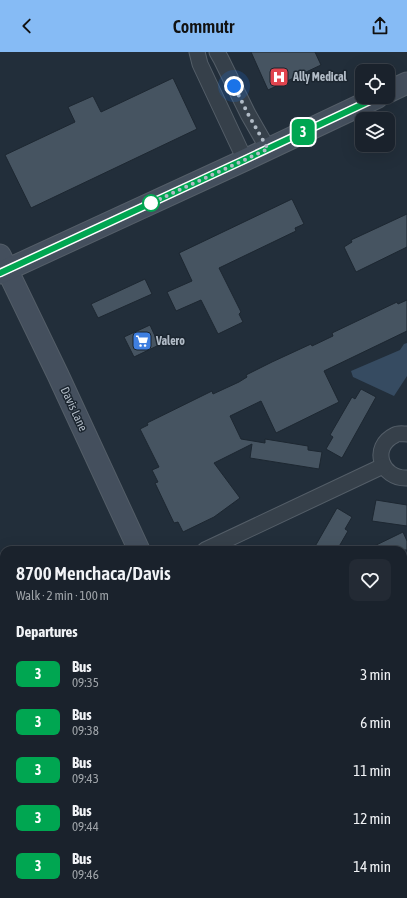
<!DOCTYPE html>
<meta charset="utf-8">
<style>
body{margin:0;font-family:"Asap Condensed",sans-serif;background:#232a34;color:#f1f3f6;height:100vh;display:flex;flex-direction:column;font-size:15px;white-space:nowrap}
*{box-sizing:border-box;margin:0}
p{font-size:13px;color:#9fa4a9}
.icon{flex:none;width:22px;height:22px;fill:none;stroke:currentColor;stroke-width:2;stroke-linecap:round;stroke-linejoin:round}
.map{position:relative;flex:1;overflow:hidden}
.drawer{position:absolute;left:0px;top:494px;width:407px;height:352px;display:flex;flex-direction:column;background:#1a222c;border-radius:12px 12px 0 0;box-shadow:0 4px 16px #0002,0 0 0 1px #383f48}
.drawer>*{flex:none}
.badge{padding:0 8px;border-radius:6px;font-size:14px;line-height:26px}
.tools{position:absolute;left:355px;top:12px;display:grid;gap:8px}
.tools a{display:grid;place-items:center;width:40px;height:40px;border-radius:8px;background:#1a222c;box-shadow:0 4px 16px #0002,0 0 0 1px #383f48;font-size:20px}
.you{position:absolute;width:20px;height:20px;margin:-10px;border:3px solid #fff;border-radius:50%;background:#1a73e8;box-shadow:0 0 0 6px #1a73e833}
.map>.badge{position:absolute;translate:-50% -50%;box-shadow:0 0 0 2px #fff}
h2{padding:0 16px;font-size:15px;line-height:36px}
.round{display:grid;place-items:center;flex:none;width:42px;height:42px;border-radius:8px;background:#232a34}
.summary{display:flex;align-items:center;justify-content:space-between;height:68px;padding:0 16px}
h1{font-size:19px;font-weight:600;line-height:30px}
ul{padding:0;list-style:none}
li{display:flex;align-items:center;gap:12px;height:48px;padding:0 16px}
li div{flex:1}
li b{display:block;font-size:15px}
li em{font-style:normal}
li .badge{min-width:44px;font-weight:700;text-align:center}
header{display:flex;justify-content:space-between;align-items:center;height:52px;padding:0 16px;background:#86bbf5;color:#111;font-size:18px;font-weight:600}
.map>svg:first-child{display:block}
.water{fill:#364b61}
.building{fill:#465461;stroke:#1d2731}
.lines{fill:none;stroke-linecap:round;stroke-linejoin:round}
.street-casing{stroke:#545e68;stroke-width:17}
.secondary-casing{stroke:#545e68;stroke-width:23}
.street{stroke:#36404a;stroke-width:15}
.secondary{stroke:#444f5d;stroke-width:21}
.line-casing{stroke:#fff;stroke-width:9}
.line{stroke:#00a651;stroke-width:6}
.walk{stroke:#b1bbc6;stroke-width:4;stroke-dasharray:0 7.2}
.stop-dot{fill:#fff;stroke:#00a651;stroke-width:2}
.labels{text-anchor:middle;stroke-width:3;stroke-linejoin:round;paint-order:stroke}
.poi-label{font-size:12px;font-weight:bold;fill:#b1bbc6;stroke:#1b252f;text-anchor:start}
.street-label{font-size:12px;fill:#b1bbc6;stroke:#1b252f}
</style>
<header><svg class="icon" aria-label="back" viewBox="0 0 24 24"><path d="M15 5l-7 7 7 7"/></svg>Commutr<svg class="icon" aria-label="share" viewBox="0 0 24 24"><path d="M12 15V3M7 8l5-5 5 5M5 13v7h14v-7"/></svg></header>
<div class="map">
<svg width="407" height="846" viewBox="0 0 407 846">
<rect width="100%" height="100%" fill="#222e3a"/>
<path class="water" d="M407,291v33l-13,20 -41,-19 -2,-6 49,-21 4,-6z"/>
<g class="building">
<path d="M251,0h64l6,13 -53,25z"/>
<path d="M173,26l24,51 -166,79 -26,-53 70,-33 -7,-15 25,-11 8,16z"/>
<path d="M292,147l12,25 -9,4 1,3 -77,37 22,44 -2,2 4,8 -25,12 -17,-34 -25,11 -9,-19 25,-11 -13,-28z"/>
<path d="M407,162v33l-51,25 -12,-25 8,-5 -1,-2z"/>
<path d="M145,227l7,15 -54,24 -7,-14z"/>
<path d="M407,248v31l-83,40 15,31 -63,31 -15,-32 -31,15 11,23 24,4v-4l43,7v4l14,2 -3,17 -69,-11 2,-14 -38,19 26,35 -26,19 -31,15 -5,-10 -4,1 -19,-40 3,-1 -6,-12 7,-3 -19,-38 8,-4 -1,-2 65,-32 1,3 26,-12 8,-5 -1,-2 26,-13 39,-18 1,2 21,-10 -1,-3 65,-31 1,2z"/>
<path d="M150,273l9,20 -25,12 -10,-20z"/>
<path d="M361,337l15,8 -34,61 -16,-9 7,-12 -3,-2 22,-38 3,2z"/>
<path d="M376,448l31,5v21l-35,-5z"/>
<path d="M337,456l15,9 -7,12 3,2 -11,19h-24z"/>
<path d="M403,480l4,9v9h-41z"/>
</g>
<g class="lines">
<g class="street-casing">
<g id="street">
<path d="M197,0l3,12 45,96"/>
<path d="M217,0l4,7 27,55 20,35"/>
<path d="M407,382c-4,0 -9,-1 -12,1 -25,12 -14,44 12,43"/>
<path d="M205,498l178,-84"/>
<path d="M403,617l4,-2"/>
<path d="M0,631l4,6"/>
<path d="M0,649l4,3"/>
<path d="M403,794l4,8"/>
<path d="M403,820l4,-8"/>
<path d="M0,827l4,-2"/>
<path d="M355,846l8,-4"/>
</g>
</g>
<g class="secondary-casing">
<g id="secondary">
<path d="M388,40l19,-9"/>
<path d="M0,203l58,120 81,175"/>
<path d="M0,221l245,-113 133,-63"/>
<path d="M306,842l2,4"/>
</g>
</g>
<use href="#street" class="street"/>
<use href="#secondary" class="secondary"/>
</g>
<g class="lines">
<g class="line-casing">
<path id="line" d="M0,221l244,-113 134,-63"/>
</g>
<use href="#line" class="line"/>
<path class="walk" d="M151,151l-2,1 119,-55 -20,-35 -14,-28"/>
</g>
<defs>
<g id="hospital-square" transform="scale(1)"><rect x="-9" y="-9" width="18" height="18" rx="4" fill="#e0444e" stroke="#1b252f"/><path d="M-5-5h3v3.5h4V-5h3V5h-3V1.5h-4V5h-3Z" fill="#fff"/></g>
<g id="supermarket-square" transform="scale(1)"><rect x="-9" y="-9" width="18" height="18" rx="4" fill="#3f7fe0" stroke="#1b252f"/><path d="M-6-5.5h2.5l.6 2H6L4.5 2H-2.5L-4.4-4H-6ZM-1.5 3.2a1.3 1.3 0 1 0 .1 0ZM3 3.2a1.3 1.3 0 1 0 .1 0Z" fill="#fff"/></g>
</defs>
<g fill-rule="evenodd">
<use href="#hospital-square" x="279" y="25"/>
<use href="#supermarket-square" x="142" y="289"/>
</g>
<circle class="stop-dot" cx="151" cy="151" r="8"/>
<g class="labels">
<g class="poi-label">
<text x="293" y="29">Ally Medical</text>
<text x="156" y="293">Valero</text>
</g>
<g class="street-label">
<text transform="translate(74 357) rotate(65)" y="4">Davis Lane</text>
</g>
</g>
</svg>
<div class="tools">
<a><svg class="icon" aria-label="locate" viewBox="0 0 24 24"><circle cx="12" cy="12" r="6"/><path d="M12 2v4M12 18v4M2 12h4M18 12h4"/></svg></a>
<a><svg class="icon" aria-label="layers" viewBox="0 0 24 24"><path d="M12 4l9 5-9 5-9-5zM3 14l9 5 9-5"/></svg></a>
</div>
<div class="you" style="left:234px;top:34px"></div>
<b class="badge" style="left:303px;top:80px;background:#00a651;color:#fff">3</b>
<section class="drawer">
<div class="summary"><div><h1>8700 Menchaca/Davis</h1><p>Walk · 2 min · 100 m</p></div><a class="round"><svg class="icon" aria-label="heart" viewBox="0 0 24 24"><path d="M12 20l-8-8c-3-5 5-10 8-4 3-6 11-1 8 4z"/></svg></a></div>
<h2>Departures</h2>
<ul>
<li><span class="badge" style="background:#00a651;color:#fff">3</span><div><b>Bus</b><p>09:35</p></div><em>3 min</em></li>
<li><span class="badge" style="background:#00a651;color:#fff">3</span><div><b>Bus</b><p>09:38</p></div><em>6 min</em></li>
<li><span class="badge" style="background:#00a651;color:#fff">3</span><div><b>Bus</b><p>09:43</p></div><em>11 min</em></li>
<li><span class="badge" style="background:#00a651;color:#fff">3</span><div><b>Bus</b><p>09:44</p></div><em>12 min</em></li>
<li><span class="badge" style="background:#00a651;color:#fff">3</span><div><b>Bus</b><p>09:46</p></div><em>14 min</em></li>
</ul>
</section>
</div>
